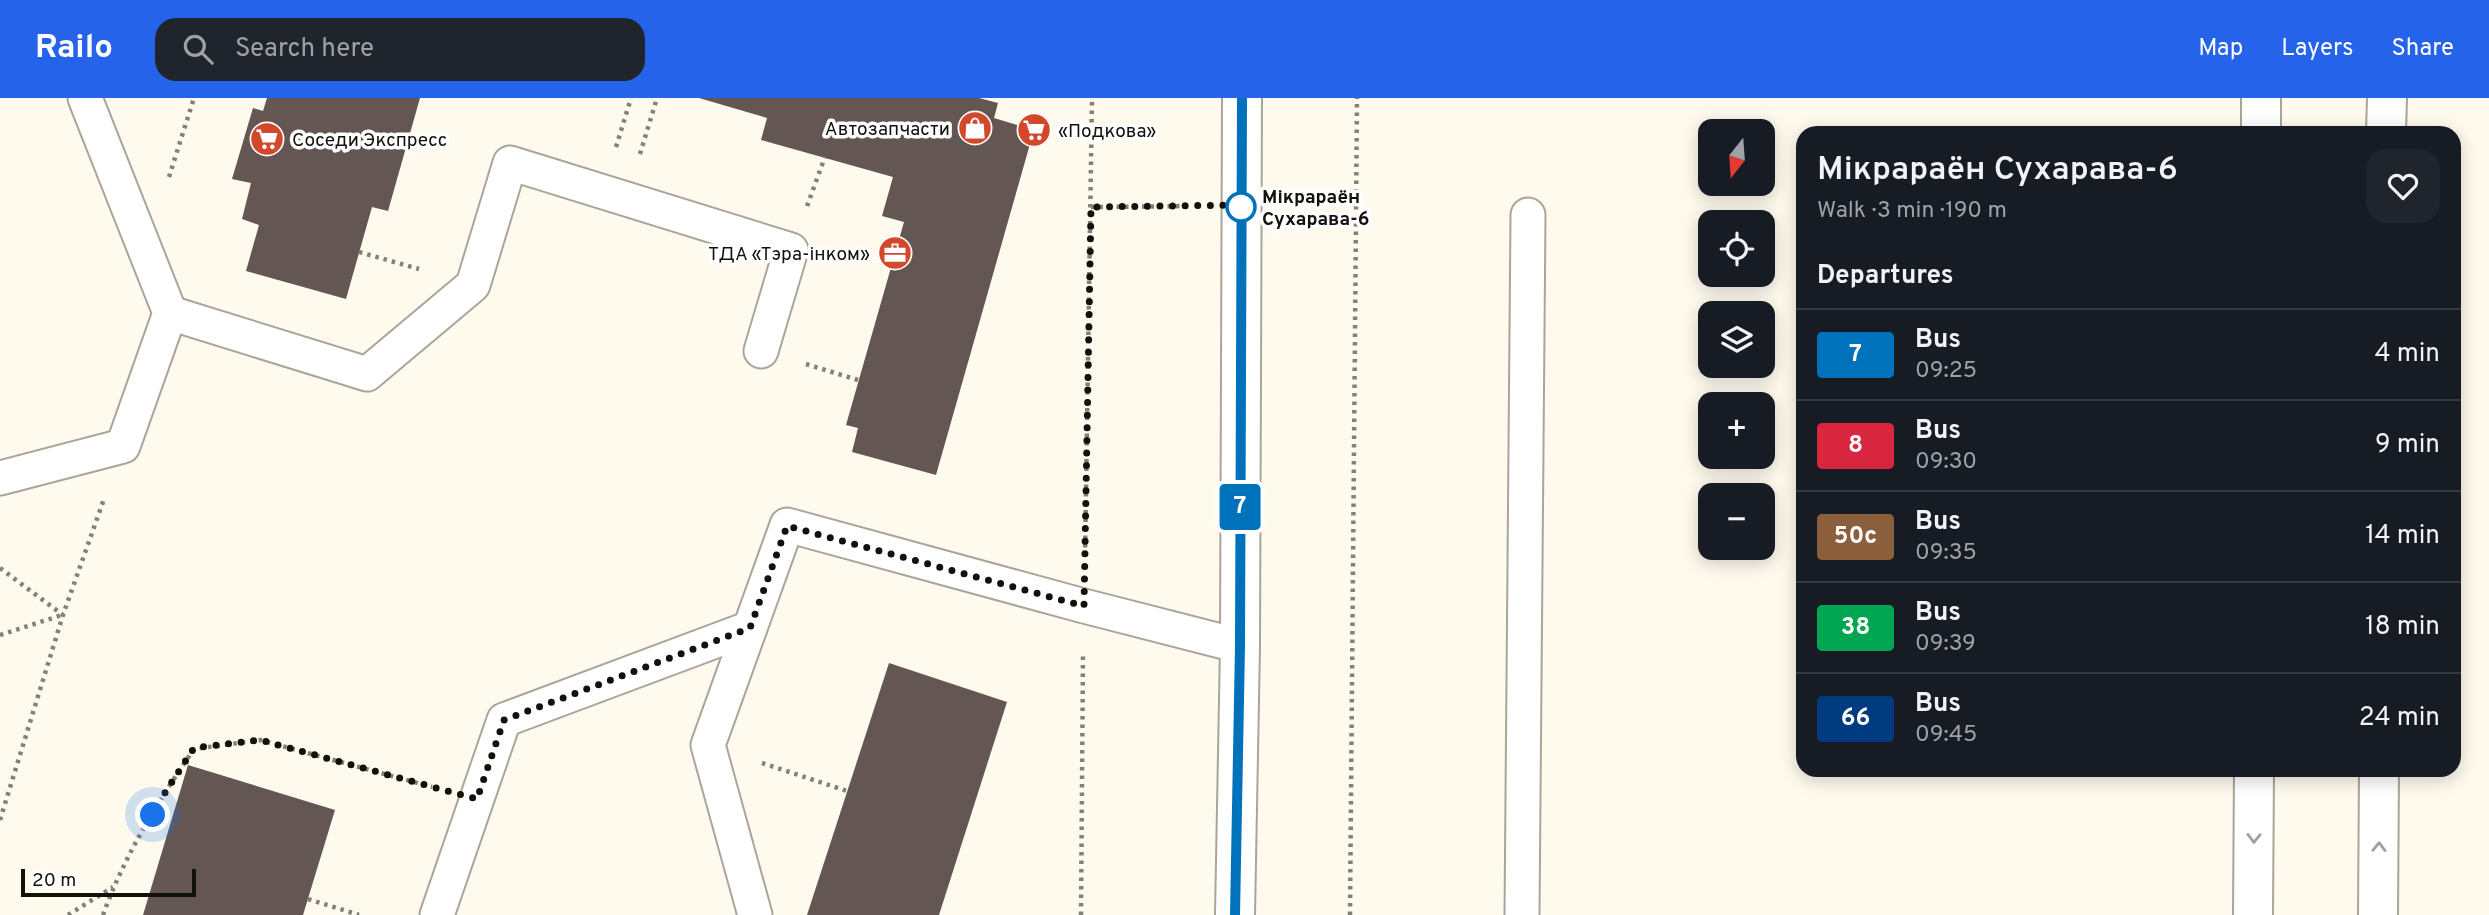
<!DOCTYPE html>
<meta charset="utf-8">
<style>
body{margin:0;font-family:Overpass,sans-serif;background:#20242c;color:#f1f3f6;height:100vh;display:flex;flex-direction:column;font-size:26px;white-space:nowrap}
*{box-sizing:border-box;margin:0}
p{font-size:23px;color:#9ea1a6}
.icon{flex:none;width:38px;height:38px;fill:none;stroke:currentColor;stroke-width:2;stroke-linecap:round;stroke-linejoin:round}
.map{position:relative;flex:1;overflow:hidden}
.details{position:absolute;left:1796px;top:28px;width:665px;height:651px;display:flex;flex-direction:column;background:#171b24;border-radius:21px;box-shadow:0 4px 18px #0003}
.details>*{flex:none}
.badge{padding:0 14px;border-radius:5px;font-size:24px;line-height:46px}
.needle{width:46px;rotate:197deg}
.buttons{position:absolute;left:1698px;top:21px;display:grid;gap:14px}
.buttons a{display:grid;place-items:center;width:77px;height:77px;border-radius:14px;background:#171b24;box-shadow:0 4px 18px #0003;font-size:35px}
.scale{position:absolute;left:21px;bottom:18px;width:175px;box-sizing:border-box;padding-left:7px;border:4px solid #13110c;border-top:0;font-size:19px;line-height:24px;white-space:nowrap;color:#13110c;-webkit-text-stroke:5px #fff;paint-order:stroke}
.you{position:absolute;width:35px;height:35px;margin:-18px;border:5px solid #fff;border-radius:50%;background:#1a73e8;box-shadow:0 0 0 10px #1a73e833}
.map>.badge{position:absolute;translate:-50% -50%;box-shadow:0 0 0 4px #fff}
h2{padding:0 21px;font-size:26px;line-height:63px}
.round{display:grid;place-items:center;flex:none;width:74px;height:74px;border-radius:21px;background:#20242c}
.head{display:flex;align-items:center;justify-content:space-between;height:119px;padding:0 21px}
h1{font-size:33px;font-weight:600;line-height:52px}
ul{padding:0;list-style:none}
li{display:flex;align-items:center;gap:21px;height:91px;padding:0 21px;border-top:2px solid #363941}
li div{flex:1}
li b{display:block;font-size:26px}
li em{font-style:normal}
li .badge{min-width:77px;font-weight:700;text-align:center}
header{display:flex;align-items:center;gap:42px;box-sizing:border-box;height:98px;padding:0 35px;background:#2563eb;color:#fff}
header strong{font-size:33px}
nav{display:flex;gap:38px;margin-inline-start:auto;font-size:24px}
.search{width:490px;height:63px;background:#20242c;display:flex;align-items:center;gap:18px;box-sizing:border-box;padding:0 24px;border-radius:21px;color:#9ea1a6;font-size:26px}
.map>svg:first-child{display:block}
.building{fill:#645652}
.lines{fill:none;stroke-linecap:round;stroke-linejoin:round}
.lane-casing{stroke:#aaa598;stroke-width:37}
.secondary-casing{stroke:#aaa598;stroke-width:42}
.highway-casing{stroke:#aaa598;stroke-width:42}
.path{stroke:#838078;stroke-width:4.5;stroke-dasharray:3.5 5;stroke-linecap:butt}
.lane{stroke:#fff;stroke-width:33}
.secondary{stroke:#fff;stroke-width:38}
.highway{stroke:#fff;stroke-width:38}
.oneway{stroke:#a1a09e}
.line-casing{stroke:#fff;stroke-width:16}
.line{stroke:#0072bc;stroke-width:10}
.walk{stroke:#13110c;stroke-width:7;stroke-dasharray:0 12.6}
.stop-dot{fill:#fff;stroke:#0072bc;stroke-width:3.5}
.labels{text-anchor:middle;stroke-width:7;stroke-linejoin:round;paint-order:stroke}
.poi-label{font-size:19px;fill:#13110c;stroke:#fff;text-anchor:end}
.stop-label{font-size:19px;font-weight:bold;fill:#13110c;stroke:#fff;text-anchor:start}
</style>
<header>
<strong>Railo</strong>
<div class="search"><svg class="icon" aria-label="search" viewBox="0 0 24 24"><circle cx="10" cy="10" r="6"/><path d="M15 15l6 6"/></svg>Search here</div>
<nav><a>Map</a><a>Layers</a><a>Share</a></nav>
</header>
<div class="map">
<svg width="2489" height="817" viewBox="0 0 2489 817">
<rect width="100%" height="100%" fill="#fefaee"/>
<g class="building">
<path d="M267,0h153l-32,113 -16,-4 -26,92 -100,-28 13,-46 -17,-6 9,-36 -19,-4 21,-71 10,3z"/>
<path d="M699,0h280l19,5 -4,15 40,12 -98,345 -84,-23 6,-24 -12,-3 58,-203 -22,-6 11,-39 -132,-37 6,-22z"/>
<path d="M889,565l118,39 -68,213h-132z"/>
<path d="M188,667l147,45 -32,105h-160z"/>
</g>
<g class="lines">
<g class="lane-casing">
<g id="lane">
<path d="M170,215l197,61 106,-89 37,-122 281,87 -30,101"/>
<path d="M0,380l123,-32 47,-133 -85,-215"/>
<path d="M437,817l67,-195 246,-92"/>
<path d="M755,817l-47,-170 79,-220 297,81 156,40"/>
<path d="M1522,817l6,-700"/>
</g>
</g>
<g class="secondary-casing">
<path id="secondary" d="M1235,817l5,-269 2,-548"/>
</g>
<g class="highway-casing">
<g id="highway">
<path d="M2261,35v-35"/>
<path d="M2386,35l1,-35"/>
<path d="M2253,817l1,-145"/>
<path d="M2378,817l1,-145"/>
</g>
</g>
<g class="path">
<path d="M616,49l15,-49"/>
<path d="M640,56l17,-56"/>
<path d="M169,79l25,-79"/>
<path d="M807,108l18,-49"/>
<path d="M1091,109l101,-1"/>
<path d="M359,154l60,17"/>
<path d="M806,266l52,16"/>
<path d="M1085,458l7,-458"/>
<path d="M0,470l63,47"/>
<path d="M0,537l62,-20"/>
<path d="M762,665l85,28"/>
<path d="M0,722l63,-205 41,-116"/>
<path d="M308,801l51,16"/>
<path d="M68,817l45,-28"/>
<path d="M103,817c21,-59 56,-115 91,-166l66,-9 172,47"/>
<path d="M1081,817l2,-260"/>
<path d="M1350,817l7,-817"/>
</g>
<use href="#lane" class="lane"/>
<use href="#secondary" class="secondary"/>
<use href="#highway" class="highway"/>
</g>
<defs><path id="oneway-chevron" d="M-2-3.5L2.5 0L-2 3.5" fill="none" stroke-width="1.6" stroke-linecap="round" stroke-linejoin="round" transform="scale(1.75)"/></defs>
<g class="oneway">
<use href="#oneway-chevron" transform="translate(2254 740) rotate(91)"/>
<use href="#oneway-chevron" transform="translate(2379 749) rotate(-89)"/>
</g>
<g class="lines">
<g class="line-casing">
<path id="line" d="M1235,817l5,-269 2,-548"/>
</g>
<use href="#line" class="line"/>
<path class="walk" d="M153,717l13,-24 28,-43 66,-8 217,59 27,-79 246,-92 37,-102 297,80 7,-399 150,-2v2"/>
</g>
<defs>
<g id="shop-disc" transform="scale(1.75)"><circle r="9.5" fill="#d3482a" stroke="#fff"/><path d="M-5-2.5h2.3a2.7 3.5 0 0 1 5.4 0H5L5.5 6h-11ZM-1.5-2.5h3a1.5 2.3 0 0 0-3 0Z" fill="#fff"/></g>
<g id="supermarket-disc" transform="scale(1.75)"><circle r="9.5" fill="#d3482a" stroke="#fff"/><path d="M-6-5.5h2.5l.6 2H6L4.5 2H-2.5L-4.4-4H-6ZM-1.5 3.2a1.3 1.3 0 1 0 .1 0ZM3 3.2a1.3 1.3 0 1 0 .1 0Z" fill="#fff"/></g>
<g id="office-disc" transform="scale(1.75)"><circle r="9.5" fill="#d3482a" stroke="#fff"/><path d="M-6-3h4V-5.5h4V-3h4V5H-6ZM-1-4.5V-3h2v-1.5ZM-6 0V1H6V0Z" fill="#fff"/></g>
</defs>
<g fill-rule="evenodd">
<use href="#shop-disc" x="975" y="30"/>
<use href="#supermarket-disc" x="1034" y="32"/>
<use href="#supermarket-disc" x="267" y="41"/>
<use href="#office-disc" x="895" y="155"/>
</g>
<circle class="stop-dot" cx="1241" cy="109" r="14"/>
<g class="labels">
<g class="poi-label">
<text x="950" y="37">Автозапчасти</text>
<text x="1058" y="39" text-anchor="start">«Подкова»</text>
<text x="292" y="48" text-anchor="start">Соседи Экспресс</text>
<text x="870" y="162">ТДА «Тэра-інком»</text>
</g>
<g class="stop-label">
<text x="1262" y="105">Мікрараён<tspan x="1262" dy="22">Сухарава-6</tspan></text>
</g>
</g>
</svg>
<div class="buttons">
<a><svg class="needle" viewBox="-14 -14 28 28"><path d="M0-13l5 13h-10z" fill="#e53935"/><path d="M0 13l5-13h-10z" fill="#9ea1a6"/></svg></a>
<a><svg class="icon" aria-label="locate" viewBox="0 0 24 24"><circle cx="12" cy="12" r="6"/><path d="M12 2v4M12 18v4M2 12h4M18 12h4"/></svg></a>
<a><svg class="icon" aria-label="layers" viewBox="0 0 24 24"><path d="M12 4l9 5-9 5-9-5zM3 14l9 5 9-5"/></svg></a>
<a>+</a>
<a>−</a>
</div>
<div class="scale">20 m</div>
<div class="you" style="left:153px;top:717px"></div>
<b class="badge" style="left:1240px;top:409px;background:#0072bc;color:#fff">7</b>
<section class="details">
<div class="head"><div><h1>Мікрараён Сухарава-6</h1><p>Walk · 3 min · 190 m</p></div><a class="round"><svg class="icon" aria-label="heart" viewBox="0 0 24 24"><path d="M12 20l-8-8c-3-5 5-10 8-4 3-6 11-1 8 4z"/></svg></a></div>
<h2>Departures</h2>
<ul>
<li><span class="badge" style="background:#0072bc;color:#fff">7</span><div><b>Bus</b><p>09:25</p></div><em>4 min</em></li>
<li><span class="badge" style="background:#d7263d;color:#fff">8</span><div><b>Bus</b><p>09:30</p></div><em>9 min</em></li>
<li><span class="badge" style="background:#8b5e3c;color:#fff">50с</span><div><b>Bus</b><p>09:35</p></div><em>14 min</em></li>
<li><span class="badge" style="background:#00a651;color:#fff">38</span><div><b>Bus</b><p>09:39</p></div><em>18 min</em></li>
<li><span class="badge" style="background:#003b80;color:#fff">66</span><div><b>Bus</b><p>09:45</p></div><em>24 min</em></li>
</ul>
</section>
</div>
